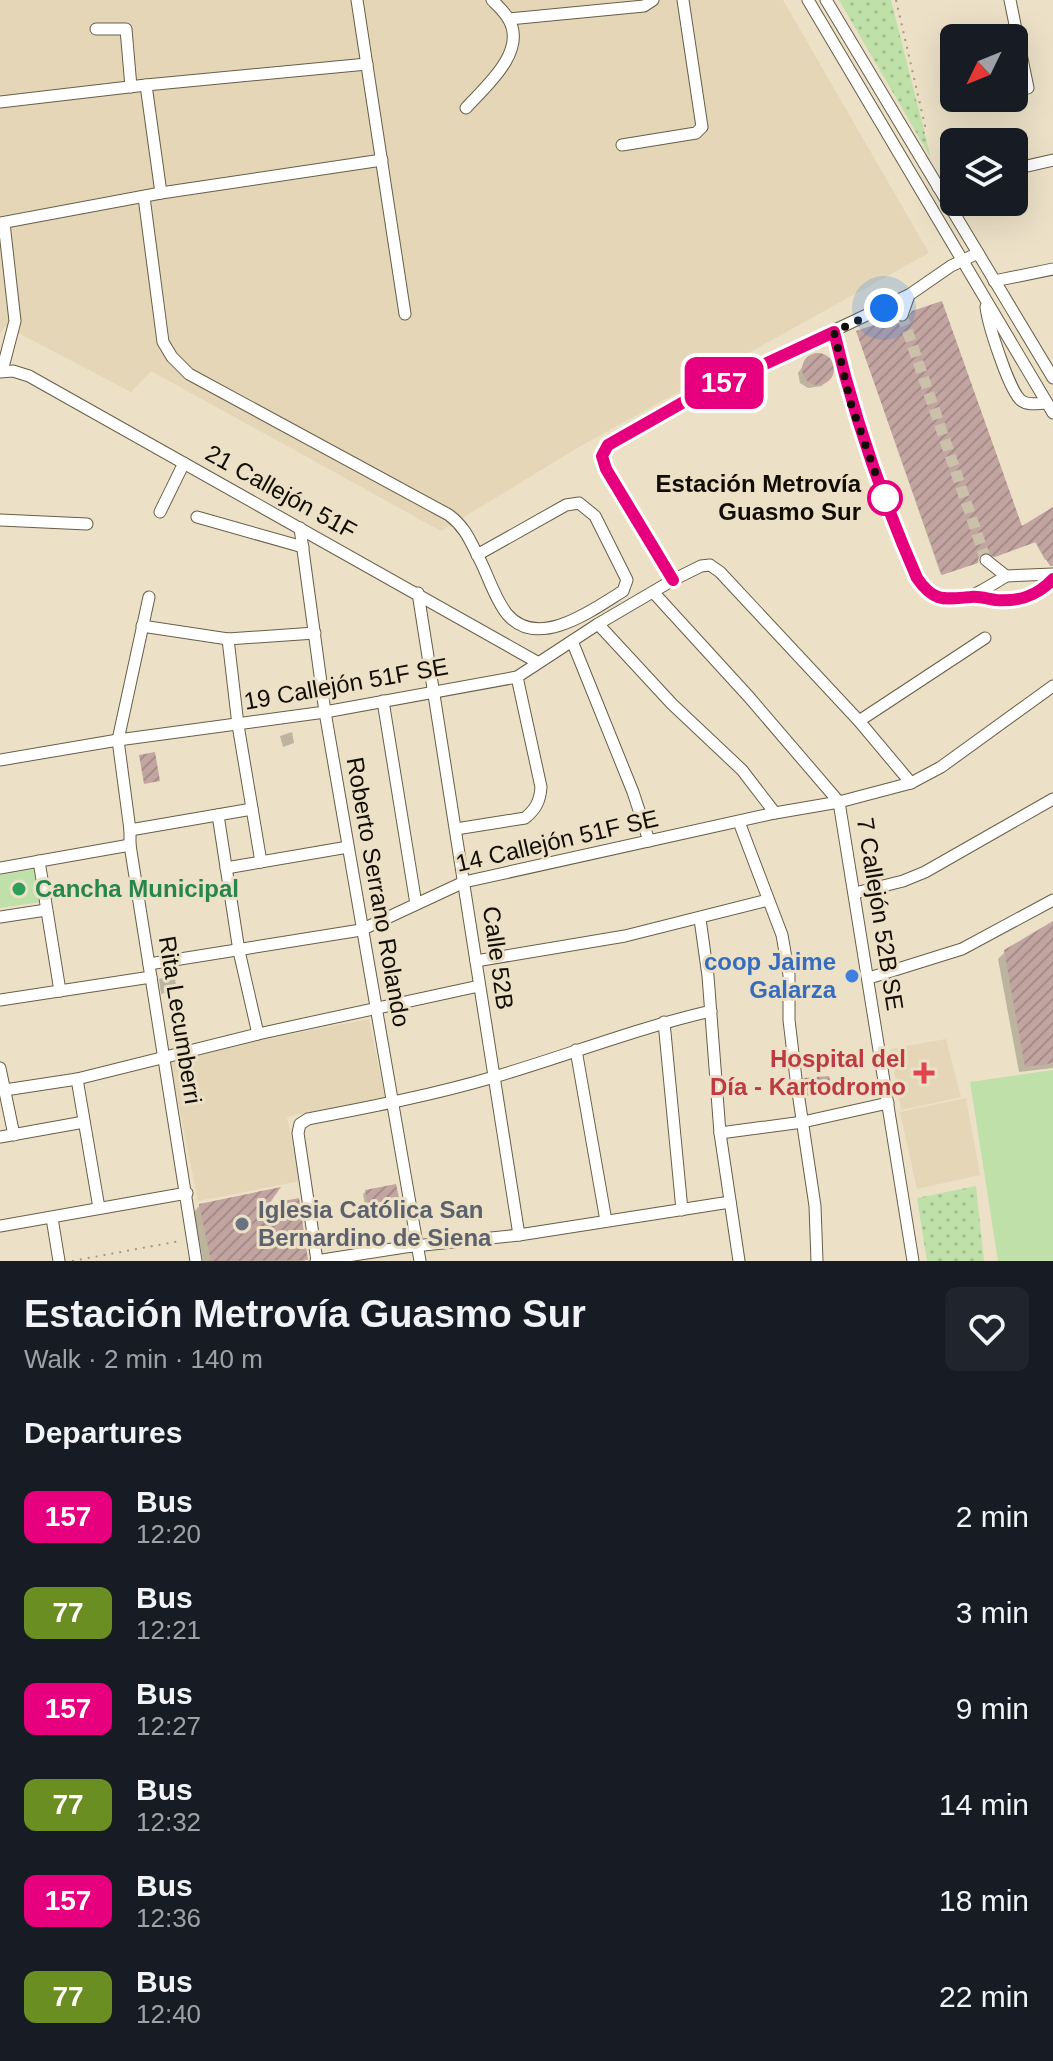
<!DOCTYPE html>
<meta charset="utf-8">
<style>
body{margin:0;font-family:Arial,sans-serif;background:#20242c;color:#f1f3f6;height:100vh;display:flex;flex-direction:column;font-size:30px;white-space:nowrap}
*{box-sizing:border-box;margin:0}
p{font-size:26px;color:#9ea1a6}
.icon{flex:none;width:44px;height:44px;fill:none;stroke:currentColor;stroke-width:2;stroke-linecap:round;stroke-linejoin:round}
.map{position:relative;height:1261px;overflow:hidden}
.drawer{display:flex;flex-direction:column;background:#171b24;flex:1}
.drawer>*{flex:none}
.badge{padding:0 16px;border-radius:12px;font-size:28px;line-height:52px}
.needle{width:52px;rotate:227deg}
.tools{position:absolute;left:940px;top:24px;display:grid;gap:16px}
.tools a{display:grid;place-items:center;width:88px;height:88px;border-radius:12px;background:#171b24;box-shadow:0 8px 32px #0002;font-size:40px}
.you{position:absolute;width:40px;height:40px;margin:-20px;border:6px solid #fff;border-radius:50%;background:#1a73e8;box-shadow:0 0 0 12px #1a73e833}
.map>.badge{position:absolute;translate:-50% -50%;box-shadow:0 0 0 4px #fff}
h2{padding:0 24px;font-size:30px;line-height:72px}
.round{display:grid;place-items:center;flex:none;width:84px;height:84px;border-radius:12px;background:#20242c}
.head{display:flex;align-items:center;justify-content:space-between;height:136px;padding:0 24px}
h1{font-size:38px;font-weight:700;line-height:60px}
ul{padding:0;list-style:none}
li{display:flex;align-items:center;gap:24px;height:96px;padding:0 24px}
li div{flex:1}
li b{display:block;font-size:30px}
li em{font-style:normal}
li .badge{min-width:88px;font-weight:700;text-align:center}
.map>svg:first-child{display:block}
.built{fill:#e4d6b6}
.grass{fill:url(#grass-dots)}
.pitch{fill:#bfe0a9}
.shadow{fill:#0003}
.building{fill:url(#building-hatch)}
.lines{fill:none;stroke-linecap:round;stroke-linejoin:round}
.minor-tunnel{stroke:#cbc1aa;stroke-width:11;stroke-dasharray:11 5.5;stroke-linecap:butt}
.minor-casing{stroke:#685e48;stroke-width:13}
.path{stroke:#a39a86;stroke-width:2;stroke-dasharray:2 6;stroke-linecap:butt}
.minor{stroke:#fff;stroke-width:11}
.line-casing{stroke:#fff;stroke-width:18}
.line{stroke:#e6007e;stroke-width:12}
.walk{stroke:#110d05;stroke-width:8;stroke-dasharray:0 14.4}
.stop-dot{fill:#fff;stroke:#e6007e;stroke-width:4}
.leisure-dot{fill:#2e9e5b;stroke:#ece1c7;stroke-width:3}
.shop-dot{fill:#3f7fe0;stroke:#ece1c7;stroke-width:3}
.health-dot{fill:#e0444e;stroke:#ece1c7;stroke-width:3}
.worship-dot{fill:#6b7280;stroke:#ece1c7;stroke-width:3}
.labels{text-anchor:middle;stroke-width:6;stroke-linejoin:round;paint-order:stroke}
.stop-label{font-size:24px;font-weight:bold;fill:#110d05;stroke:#ece1c7;text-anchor:end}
.street-label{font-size:24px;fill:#110d05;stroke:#ece1c7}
.leisure-label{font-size:24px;font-weight:bold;fill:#27864d;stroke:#ece1c7;text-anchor:start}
.shop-label{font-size:24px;font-weight:bold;fill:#366cbe;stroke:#ece1c7;text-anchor:end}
.health-label{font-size:24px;font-weight:bold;fill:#be3a42;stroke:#ece1c7;text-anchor:end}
.worship-label{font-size:24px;font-weight:bold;fill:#5b616d;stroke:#ece1c7;text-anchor:start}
</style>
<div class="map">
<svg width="1053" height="1261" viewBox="0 0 1053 1261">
<defs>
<pattern id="grass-dots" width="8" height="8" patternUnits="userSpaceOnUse" patternTransform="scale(2)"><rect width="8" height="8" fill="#bfe0a9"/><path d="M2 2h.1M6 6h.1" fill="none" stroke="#a3bf90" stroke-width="1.8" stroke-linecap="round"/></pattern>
<pattern id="building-hatch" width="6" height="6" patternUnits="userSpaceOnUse" patternTransform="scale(2)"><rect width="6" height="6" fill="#c2a4a1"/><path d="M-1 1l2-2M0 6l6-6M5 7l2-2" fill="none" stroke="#a68c89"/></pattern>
</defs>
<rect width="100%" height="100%" fill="#ece1c7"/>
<g class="built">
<path d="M0,0h783l146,253 -350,194 -138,84 -290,-160 -20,21 -126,-66 -5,9z"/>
<path d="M369,1019l16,78 -98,20 13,64 -102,20 -29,-143z"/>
<path d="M946,1039l15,58 -60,13 -11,-61z"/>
<path d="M966,1098l14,77 -63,14 -17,-77z"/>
</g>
<g class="grass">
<path d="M839,0h52l40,158z"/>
<path d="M976,1186l8,75h-57l-10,-63z"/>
</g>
<g class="pitch">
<path d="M35,869l6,33 -41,6v-33z"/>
<path d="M1053,1070v191h-55l-28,-179z"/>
</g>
<g class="shadow">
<path d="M857,333l164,196 32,-19v46l-8,4 -10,-18 -42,15 -12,-5 -7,11 -33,12z"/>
<path d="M822,355l8,5 2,13 -10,13 -14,2 -8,-5 -2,-10 10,-14z"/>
<path d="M292,732l2,11 -11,4 -3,-11z"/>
<path d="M1053,923v145l-34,4 -21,-113 7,-7z"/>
<path d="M174,974l3,15 -16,5 -2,-15z"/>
<path d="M805,1080l26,9 -5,5 -24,2 -1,-11z"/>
<path d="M366,1191l30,7 -31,8 -2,-12z"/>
<path d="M200,1205l106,54 -2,2h-101l-9,-49z"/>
</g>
<g class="building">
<path d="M942,301l80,225 31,-19v59h-3l-14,-24 -41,15 -11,-5 -5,3 -1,8 -36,12 -86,-244 38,-13 4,5h6l8,-12z"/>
<circle cx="818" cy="369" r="16"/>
<path d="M155,752l5,29 -16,3 -5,-29z"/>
<path d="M1053,921v142l-28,4 -21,-117z"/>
<path d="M829,1076l4,14 -26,2 -3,-14z"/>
<path d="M396,1184l3,14 -31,6 -3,-14z"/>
<path d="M281,1187l-12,17 30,-6 9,62 -97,1 -12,-57z"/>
</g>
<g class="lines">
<path class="minor-tunnel" d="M902,315l84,245"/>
<g class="minor-casing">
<g id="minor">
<path d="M357,0l48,314"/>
<path d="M808,0l245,413"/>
<path d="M826,0l227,378"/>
<path d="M1010,0l18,88"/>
<path d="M509,19l135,-13 9,-6"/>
<path d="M96,29h30l5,58"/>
<path d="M146,85l221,-21"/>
<path d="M0,102l146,-17 15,108"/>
<path d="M466,108c19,-21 61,-56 43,-88 -4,-8 -11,-14 -17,-20"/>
<path d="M622,145l74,-12 6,-6 -19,-127"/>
<path d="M1014,169l39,-9"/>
<path d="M938,187l16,-4"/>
<path d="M144,197l19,145 9,15 17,17 260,141c17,13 21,26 31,45 9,18 15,39 27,54 31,37 87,-5 116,-23l4,-11 -32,-64 -16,-13 -13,2 -89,50"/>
<path d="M0,223l161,-30 221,-33"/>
<path d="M994,281l59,-12"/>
<path d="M986,307c2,17 24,87 36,94 7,5 16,2 25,2"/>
<path d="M902,315l7,-20 42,-29 27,-13"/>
<path d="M834,332l17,72 36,102 30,72c27,39 57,18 89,-2"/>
<path d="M2,371l13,-50 -11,-98"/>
<path d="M0,372l13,-1 16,5 508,286"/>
<path d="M160,512l24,-49"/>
<path d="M197,517l106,30"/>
<path d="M0,520l87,4"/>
<path d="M300,528l25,184 95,549"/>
<path d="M986,560l20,16 47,-2"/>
<path d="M673,580l-67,-111 -4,-13 6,-11 81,-46 220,-104"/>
<path d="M418,593l101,642"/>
<path d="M654,593l95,104 90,105 74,459"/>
<path d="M149,597l-31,143 12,90v15l66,416"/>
<path d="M973,597c31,4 57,6 80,-18"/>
<path d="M598,624l74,80 70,66 33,43"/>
<path d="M142,626l86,13 87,-6"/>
<path d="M228,639l10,86 23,137"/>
<path d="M572,641l61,151 16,49"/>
<path d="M383,701l33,203"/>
<path d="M859,721l126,-83"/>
<path d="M0,760l118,-20 207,-28 192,-35 81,-53 75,-44 28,-14 9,-1 10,7 139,149 52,62"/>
<path d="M218,815l21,136 19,83"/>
<path d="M739,822l43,113 7,40v45l7,59 19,127 2,55"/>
<path d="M456,829l69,-11c11,-9 15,-17 16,-31l-24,-110"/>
<path d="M130,830l122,-21"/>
<path d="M39,861l21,130"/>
<path d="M0,868l130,-23"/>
<path d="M226,868l122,-21"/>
<path d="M855,893l48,-12 22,-9 128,-73"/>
<path d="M0,917l46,-7"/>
<path d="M700,919l8,57 12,157 19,128"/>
<path d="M476,961l149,-25 143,-36"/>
<path d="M149,964l212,-34 103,-48 311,-69 64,-11 72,-19 30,-16 112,-81"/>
<path d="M869,978l93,-29 91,-49"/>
<path d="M0,1000l151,-23"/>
<path d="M664,1022l18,188"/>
<path d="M576,1050l30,171"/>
<path d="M0,1068l14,67"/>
<path d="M77,1079l22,129"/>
<path d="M5,1090l72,-11 181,-45 221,-48"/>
<path d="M720,1133l83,-11 85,-19"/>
<path d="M0,1137l84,-15"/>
<path d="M52,1218l7,43"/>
<path d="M0,1226l187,-33"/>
<path d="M316,1261l89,-14 114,-12 211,-33"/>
<path d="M317,1261l-19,-128 2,-9 8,-5c62,-12 125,-24 186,-42 72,-21 143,-49 217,-66"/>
</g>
</g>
<g class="path">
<path d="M896,0l30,130 -6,7"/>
<path d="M72,1261l108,-20"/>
</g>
<use href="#minor" class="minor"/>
</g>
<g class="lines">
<g class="line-casing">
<path id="line" d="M673,580l-67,-111 -4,-13 6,-11 81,-46 145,-67c20,85 48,166 83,246 17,25 28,21 54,19 8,-1 17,2 25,3 23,2 41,-4 57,-21"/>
</g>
<use href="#line" class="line"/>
<path class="walk" d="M884,308l-50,24 17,72 36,102 -2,-8"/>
</g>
<circle class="stop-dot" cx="885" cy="498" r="16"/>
<circle class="leisure-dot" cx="19" cy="889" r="8"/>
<circle class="shop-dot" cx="852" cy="976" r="8"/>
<path class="health-dot" d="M920 1061h8v8h8v8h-8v8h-8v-8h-8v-8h8z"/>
<circle class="worship-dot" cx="242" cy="1224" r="8"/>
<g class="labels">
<g class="stop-label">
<text x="861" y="492">Estación Metrovía<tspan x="861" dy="28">Guasmo Sur</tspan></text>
</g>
<g class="street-label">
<text transform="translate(281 492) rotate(29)" y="8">21 Callejón 51F</text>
<text transform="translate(346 684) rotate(-10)" y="8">19 Callejón 51F SE</text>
<text transform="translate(557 841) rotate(-13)" y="8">14 Callejón 51F SE</text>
<text transform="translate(378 892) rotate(80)" y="8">Roberto Serrano Rolando</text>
<text transform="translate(880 914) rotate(81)" y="8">7 Callejón 52B SE</text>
<text transform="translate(498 958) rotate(82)" y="8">Calle 52B</text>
<text transform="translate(180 1020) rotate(81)" y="8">Rita Lecumberri</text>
</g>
<g class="leisure-label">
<text x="35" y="897">Cancha Municipal</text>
</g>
<g class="shop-label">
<text x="836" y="970">coop Jaime<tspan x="836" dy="28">Galarza</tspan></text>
</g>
<g class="health-label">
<text x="906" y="1067">Hospital del<tspan x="906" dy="28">Día - Kartodromo</tspan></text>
</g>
<g class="worship-label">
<text x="258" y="1218">Iglesia Católica San<tspan x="258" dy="28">Bernardino de Siena</tspan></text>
</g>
</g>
</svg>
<div class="tools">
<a><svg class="needle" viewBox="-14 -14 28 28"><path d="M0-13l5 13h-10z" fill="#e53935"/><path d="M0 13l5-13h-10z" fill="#9ea1a6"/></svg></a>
<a><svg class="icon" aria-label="layers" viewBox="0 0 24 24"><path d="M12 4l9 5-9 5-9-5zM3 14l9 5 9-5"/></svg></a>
</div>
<div class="you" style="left:884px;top:308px"></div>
<b class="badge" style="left:724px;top:383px;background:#e6007e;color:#fff">157</b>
</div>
<section class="drawer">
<div class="head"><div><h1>Estación Metrovía Guasmo Sur</h1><p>Walk · 2 min · 140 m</p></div><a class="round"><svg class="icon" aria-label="heart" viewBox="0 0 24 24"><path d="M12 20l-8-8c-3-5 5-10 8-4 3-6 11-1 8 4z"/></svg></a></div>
<h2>Departures</h2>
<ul>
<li><span class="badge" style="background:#e6007e;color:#fff">157</span><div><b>Bus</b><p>12:20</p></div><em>2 min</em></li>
<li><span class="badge" style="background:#6b8e23;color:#fff">77</span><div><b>Bus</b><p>12:21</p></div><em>3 min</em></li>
<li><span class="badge" style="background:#e6007e;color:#fff">157</span><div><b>Bus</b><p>12:27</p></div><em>9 min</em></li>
<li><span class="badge" style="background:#6b8e23;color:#fff">77</span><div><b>Bus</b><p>12:32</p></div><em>14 min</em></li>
<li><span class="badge" style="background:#e6007e;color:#fff">157</span><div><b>Bus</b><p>12:36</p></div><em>18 min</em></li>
<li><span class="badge" style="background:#6b8e23;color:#fff">77</span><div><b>Bus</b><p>12:40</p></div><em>22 min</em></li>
</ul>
</section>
